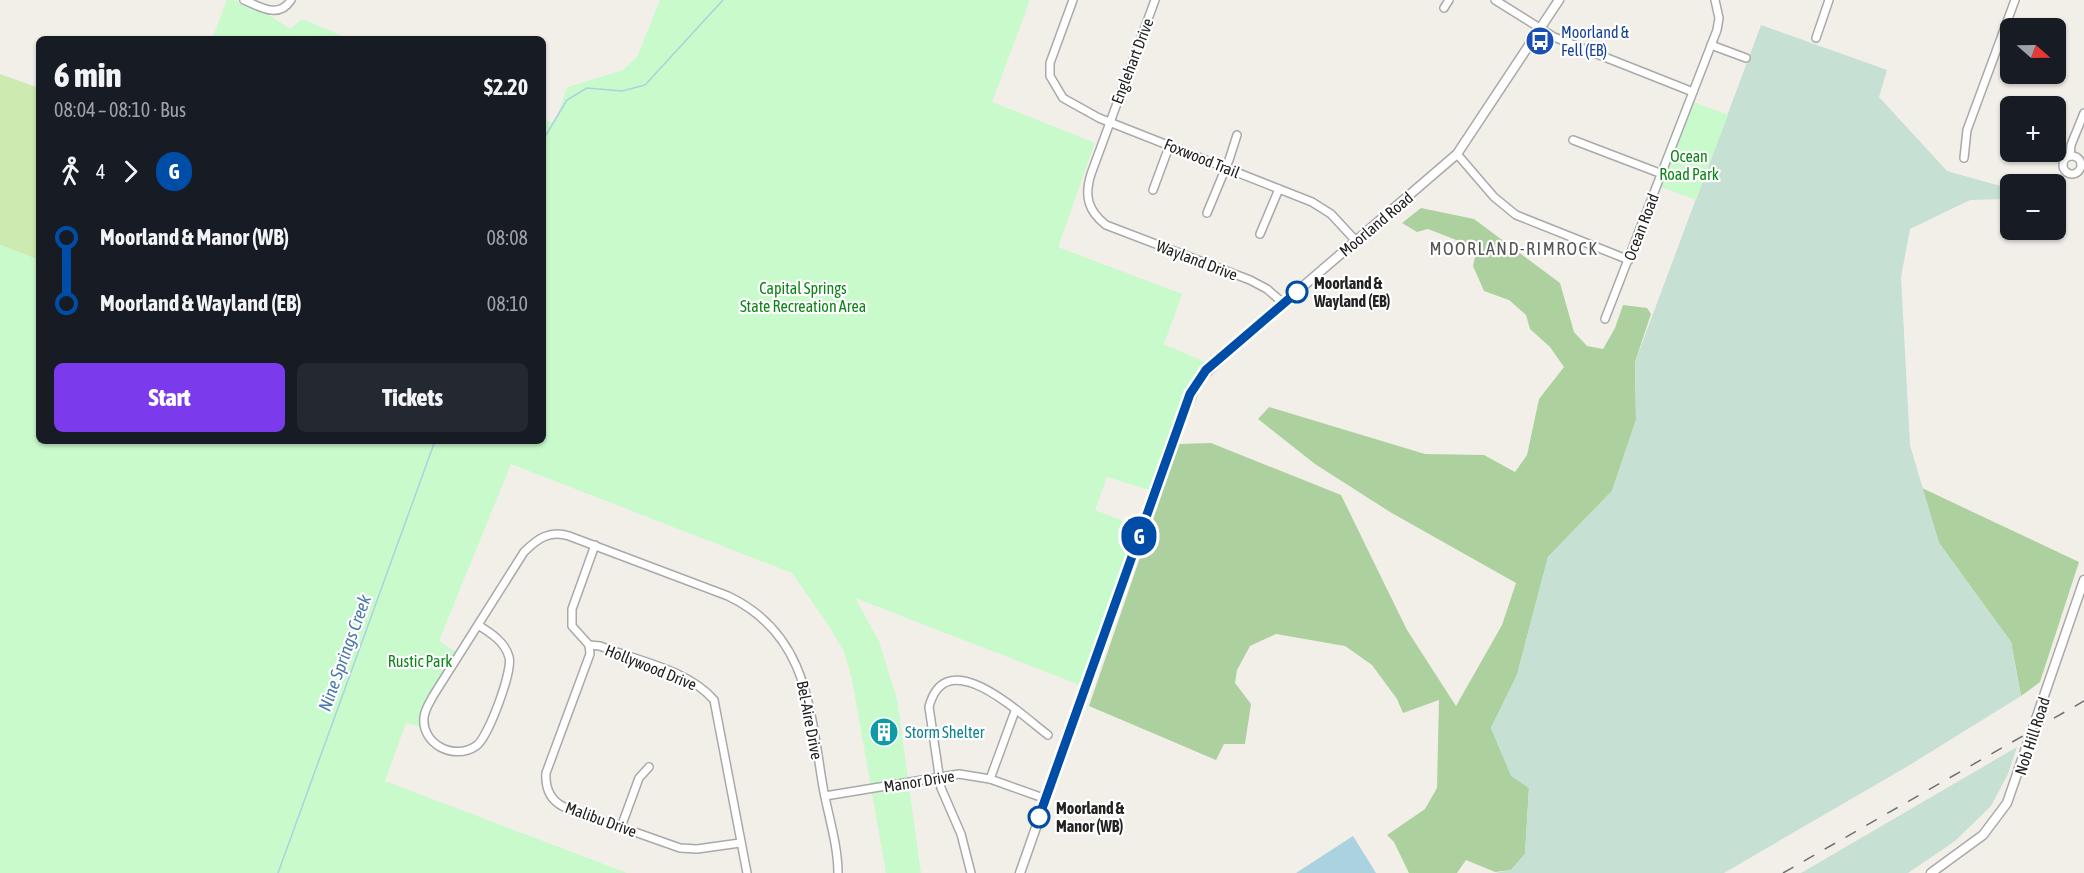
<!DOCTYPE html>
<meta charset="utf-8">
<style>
body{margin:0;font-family:"Asap Condensed",sans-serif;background:#242831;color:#f1f3f6;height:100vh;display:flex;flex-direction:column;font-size:22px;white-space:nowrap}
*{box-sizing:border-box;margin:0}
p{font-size:20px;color:#9ea1a6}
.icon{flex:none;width:33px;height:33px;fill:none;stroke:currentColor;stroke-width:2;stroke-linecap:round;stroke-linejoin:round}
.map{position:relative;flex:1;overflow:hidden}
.details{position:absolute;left:36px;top:36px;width:510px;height:408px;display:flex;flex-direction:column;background:#171b24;border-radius:9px;box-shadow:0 2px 4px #0004}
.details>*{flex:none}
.badge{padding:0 12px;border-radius:20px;font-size:21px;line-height:39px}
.needle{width:39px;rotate:110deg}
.buttons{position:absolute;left:2000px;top:18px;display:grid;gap:12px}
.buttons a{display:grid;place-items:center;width:66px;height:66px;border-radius:9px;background:#171b24;box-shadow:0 2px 4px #0004;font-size:30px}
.map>.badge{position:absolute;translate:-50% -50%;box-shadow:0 0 0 3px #fff}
.legs{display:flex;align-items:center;gap:9px;height:66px;padding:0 18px;font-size:20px}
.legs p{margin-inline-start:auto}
.head{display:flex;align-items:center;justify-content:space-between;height:102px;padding:0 18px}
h1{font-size:33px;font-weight:800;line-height:45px}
.action{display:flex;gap:12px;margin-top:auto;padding:12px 18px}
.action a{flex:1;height:69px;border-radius:9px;background:#7c3aed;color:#fff;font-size:24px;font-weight:800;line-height:69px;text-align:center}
.action a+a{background:#242831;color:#f1f3f6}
ul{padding:0 18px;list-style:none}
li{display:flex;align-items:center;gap:21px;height:66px;font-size:22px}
li i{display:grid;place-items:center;width:9px;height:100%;margin:0 8px;background:currentColor}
li i::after{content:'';width:15px;height:15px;margin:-8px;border:4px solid;border-radius:50%;background:#171b24}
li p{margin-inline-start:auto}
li:first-child i{background:linear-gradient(#0000 50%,currentColor 0)}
li:last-child i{background:linear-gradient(currentColor 50%,#0000 0)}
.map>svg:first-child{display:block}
.grass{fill:#cdebb0}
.forest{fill:#add19e}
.wetland{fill:#c6e0d4}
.park{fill:#c8facc}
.water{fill:#aad3df}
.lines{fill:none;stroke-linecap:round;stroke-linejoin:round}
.stream{stroke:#aad3df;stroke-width:1.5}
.minor-casing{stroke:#a9a9a9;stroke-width:10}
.tertiary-casing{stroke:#a9a9a9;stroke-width:11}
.minor{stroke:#fff;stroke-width:7}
.tertiary{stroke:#fff;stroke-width:8}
.rail{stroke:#707070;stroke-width:1.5;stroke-dasharray:12 12;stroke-linecap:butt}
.line-1-casing{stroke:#fff;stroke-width:14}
.line-1{stroke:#004da8;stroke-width:9}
.stop-1-dot{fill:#fff;stroke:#004da8;stroke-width:3}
.labels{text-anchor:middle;stroke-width:4.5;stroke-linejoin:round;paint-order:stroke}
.transit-label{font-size:16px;fill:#164399;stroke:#fff;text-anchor:start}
.street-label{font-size:16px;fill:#222;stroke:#fff}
.park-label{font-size:16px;fill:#0c8416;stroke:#fff}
.stop-label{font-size:16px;font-weight:bold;fill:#222;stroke:#fff;text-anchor:start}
.culture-label{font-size:16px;fill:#0d838f;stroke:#fff;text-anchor:start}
.neighbourhood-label{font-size:18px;letter-spacing:1.5px;fill:#555;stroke:#fff}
.water-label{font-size:18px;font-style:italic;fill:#4a7aab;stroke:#fff}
</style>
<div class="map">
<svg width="2084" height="873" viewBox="0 0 2084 873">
<rect width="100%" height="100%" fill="#f2efe9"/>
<path class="grass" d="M0,74l39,14v172l-39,-15z"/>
<g class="forest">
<path d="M1421,208l53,11 86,64 14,49 13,14 16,3 12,-21 8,-23 24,3 4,6 -16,48 1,58 -24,71 -64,66 -31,118 -26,53 20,47 18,13 -4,66 -14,16 -16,2 -29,-12 -9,13h-48l-15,-31 -7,-7 38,-26 12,-21 2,-88 -36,13 -6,-14 -25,-34 -27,-19 -69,-12 -26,12 -13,24 -2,13 16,21 -6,40h-21l-8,16 -127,-54 90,-262 32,-1 130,52 66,135 49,76 46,-81 14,-42 -126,-71 -75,-48 -57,-45 11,-12 156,47 59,1 31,17 12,-17 12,-56 25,-32 -14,-20 -20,-18 -4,-14 -17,-15 -25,-9 -11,-25 4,-18 -49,-19 -11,3 -15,-9z"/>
<path d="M1922,488l157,74 -39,120 -19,14 -10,-54 -72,-99z"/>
</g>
<g class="wetland">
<path d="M1761,25l126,45 -8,27 68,74 57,16 -1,12 -33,1 -60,29 -9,48 9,168 29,98 72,99 10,54 -113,70 -184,107h-229l16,-3 14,-16 4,-66 -18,-12 -20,-48 26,-53 31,-118 64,-66 24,-71 -1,-58z"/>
<path d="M2017,747l-9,27 -17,32 -36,35 -47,32h-107z"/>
</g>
<g class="park">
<path d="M227,0c23,0 45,17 63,29l12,-10 48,20h-138z"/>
<path d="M660,0h370l-38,102 103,41 -37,104 124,47 -18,50 41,18 -19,27 -37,101 -42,-13 -12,33 41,16 -56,159 -225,-87 24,43 18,58 24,174h-35l-34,-194 -8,-27 -15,-26 -37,-53 -281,-109 -72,177 17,11c-14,23 -36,47 -35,75l-15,-4 -21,58 242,92h-627v-628l39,15v181h504v-322l10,4c7,-9 9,-25 15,-36l55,-17 14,-13z"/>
<path d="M1694,102l34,13 -32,85 -35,-13z"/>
</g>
<path class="water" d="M1353,836l23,37h-80z"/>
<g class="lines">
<g class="stream">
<path d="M543,140l24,-40 20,-12 35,3 23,-6 78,-85"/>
<path d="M278,873l157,-432"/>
</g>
<g class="minor-casing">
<g id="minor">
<path d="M244,0c16,7 35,19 47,0"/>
<path d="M1073,0l-23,63v13l13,22 36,20 213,84 19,12 25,27"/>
<path d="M1155,0l-64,174c-7,22 -3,37 15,51l144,55 17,9 16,14"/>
<path d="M1495,0l59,37 139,55"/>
<path d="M1444,8l5,-8"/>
<path d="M1816,38l13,-38"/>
<path d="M1711,45l35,13"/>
<path d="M1573,140l89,34"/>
<path d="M1457,154l37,43 22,18 113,45"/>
<path d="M2070,156l1,-11 13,-32"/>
<circle cx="2072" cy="165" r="9"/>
<path d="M1964,158l3,-28 48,-130"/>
<path d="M1153,190l17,-46"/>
<path d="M1207,213l22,-53 8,-25"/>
<path d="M1260,234l19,-45"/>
<path d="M1605,319l112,-289 2,-12 -4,-18"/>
<path d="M595,545l-23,64v17l17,19 11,1c37,15 87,23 114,54l33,173"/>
<path d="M478,625c13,8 27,17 31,32 4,14 -21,81 -33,89 -22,15 -55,-2 -52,-29 1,-8 6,-15 9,-21l91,-144c14,-14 26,-22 45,-16l159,60c80,38 82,114 95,191 5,28 15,58 15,86"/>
<path d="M589,645l1,9 -44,119c-1,15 4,27 18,34l116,41 17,1 43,-6"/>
<path d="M990,779l25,-68"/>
<path d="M825,796l134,-22 31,5 56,20"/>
<path d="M621,827l18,-49 10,-11"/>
<path d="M971,873l-10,-39 -20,-46 -12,-81c17,-66 92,8 119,28"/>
</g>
</g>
<g class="tertiary-casing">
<g id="tertiary">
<path d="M1020,873l157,-447 22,-46 31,-31 227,-195 102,-154"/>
<path d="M1931,873l52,-38 24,-32 77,-223"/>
</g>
</g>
<use href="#minor" class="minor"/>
<use href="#tertiary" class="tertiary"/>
<path class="rail" d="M1783,873l301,-172"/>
</g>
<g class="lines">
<g class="line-1-casing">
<path id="line-1" d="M1039,817l151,-423 16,-24 91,-78"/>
</g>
<use href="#line-1" class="line-1"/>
</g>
<defs>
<g id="bus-disc" transform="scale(1.5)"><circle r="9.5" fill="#1a4fb4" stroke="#fff"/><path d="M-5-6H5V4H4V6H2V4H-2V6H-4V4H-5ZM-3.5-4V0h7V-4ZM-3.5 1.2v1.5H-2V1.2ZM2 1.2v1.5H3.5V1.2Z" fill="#fff"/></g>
<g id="building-disc" transform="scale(1.5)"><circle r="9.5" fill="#0f9aa8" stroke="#fff"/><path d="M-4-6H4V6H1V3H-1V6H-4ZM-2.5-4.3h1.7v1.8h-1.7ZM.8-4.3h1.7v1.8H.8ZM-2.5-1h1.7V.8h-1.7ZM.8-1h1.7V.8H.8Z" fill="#fff"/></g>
</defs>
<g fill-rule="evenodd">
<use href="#bus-disc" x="1540" y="41"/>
<use href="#building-disc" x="884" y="732"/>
</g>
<g class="stop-1-dot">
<circle cx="1297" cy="292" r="10"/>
<circle cx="1039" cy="817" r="10"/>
</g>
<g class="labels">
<g class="transit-label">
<text x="1561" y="38">Moorland &amp;<tspan x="1561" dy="18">Fell (EB)</tspan></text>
</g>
<g class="street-label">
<text transform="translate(1132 61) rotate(-69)" y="6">Englehart Drive</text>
<text transform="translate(1202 158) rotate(22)" y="6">Foxwood Trail</text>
<text transform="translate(1376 224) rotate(-40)" y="6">Moorland Road</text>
<text transform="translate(1641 227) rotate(-69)" y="6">Ocean Road</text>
<text transform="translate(1197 260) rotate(21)" y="6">Wayland Drive</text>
<text transform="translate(651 667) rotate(22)" y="6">Hollywood Drive</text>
<text transform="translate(810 720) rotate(79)" y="6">Bel-Aire Drive</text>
<text transform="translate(2032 736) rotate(-72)" y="6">Nob Hill Road</text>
<text transform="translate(919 781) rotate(-9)" y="6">Manor Drive</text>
<text transform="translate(601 819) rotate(20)" y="6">Malibu Drive</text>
</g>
<g class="park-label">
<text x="1689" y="162">Ocean<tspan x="1689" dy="18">Road Park</tspan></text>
<text x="803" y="294">Capital Springs<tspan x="803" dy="18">State Recreation Area</tspan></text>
<text x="420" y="667">Rustic Park</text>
</g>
<g class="stop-label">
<text x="1314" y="289">Moorland &amp;<tspan x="1314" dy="18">Wayland (EB)</tspan></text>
<text x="1056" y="814">Moorland &amp;<tspan x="1056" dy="18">Manor (WB)</tspan></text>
</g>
<g class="culture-label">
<text x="905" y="738">Storm Shelter</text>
</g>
<g class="neighbourhood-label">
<text x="1514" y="255">MOORLAND-RIMROCK</text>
</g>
<g class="water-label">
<text transform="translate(345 653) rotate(-70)" y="6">Nine Springs Creek</text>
</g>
</g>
</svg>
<div class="buttons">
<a><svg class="needle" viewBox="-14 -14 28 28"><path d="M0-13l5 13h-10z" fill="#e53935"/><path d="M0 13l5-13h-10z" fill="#9ea1a6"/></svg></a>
<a>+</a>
<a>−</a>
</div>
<b class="badge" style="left:1139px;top:536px;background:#004da8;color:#fff">G</b>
<section class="details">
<div class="head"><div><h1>6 min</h1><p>08:04 – 08:10 · Bus</p></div><b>$2.20</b></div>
<div class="legs"><svg class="icon" aria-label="walk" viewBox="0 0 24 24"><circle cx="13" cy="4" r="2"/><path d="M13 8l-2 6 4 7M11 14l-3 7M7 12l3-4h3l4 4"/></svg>4<svg class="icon" aria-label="forward" viewBox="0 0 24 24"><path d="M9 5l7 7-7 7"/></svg><b class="badge" style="background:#004da8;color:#fff">G</b></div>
<ul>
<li><i style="color:#004da8"></i><b>Moorland &amp; Manor (WB)</b><p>08:08</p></li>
<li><i style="color:#004da8"></i><b>Moorland &amp; Wayland (EB)</b><p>08:10</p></li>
</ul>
<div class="action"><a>Start</a><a>Tickets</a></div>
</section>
</div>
